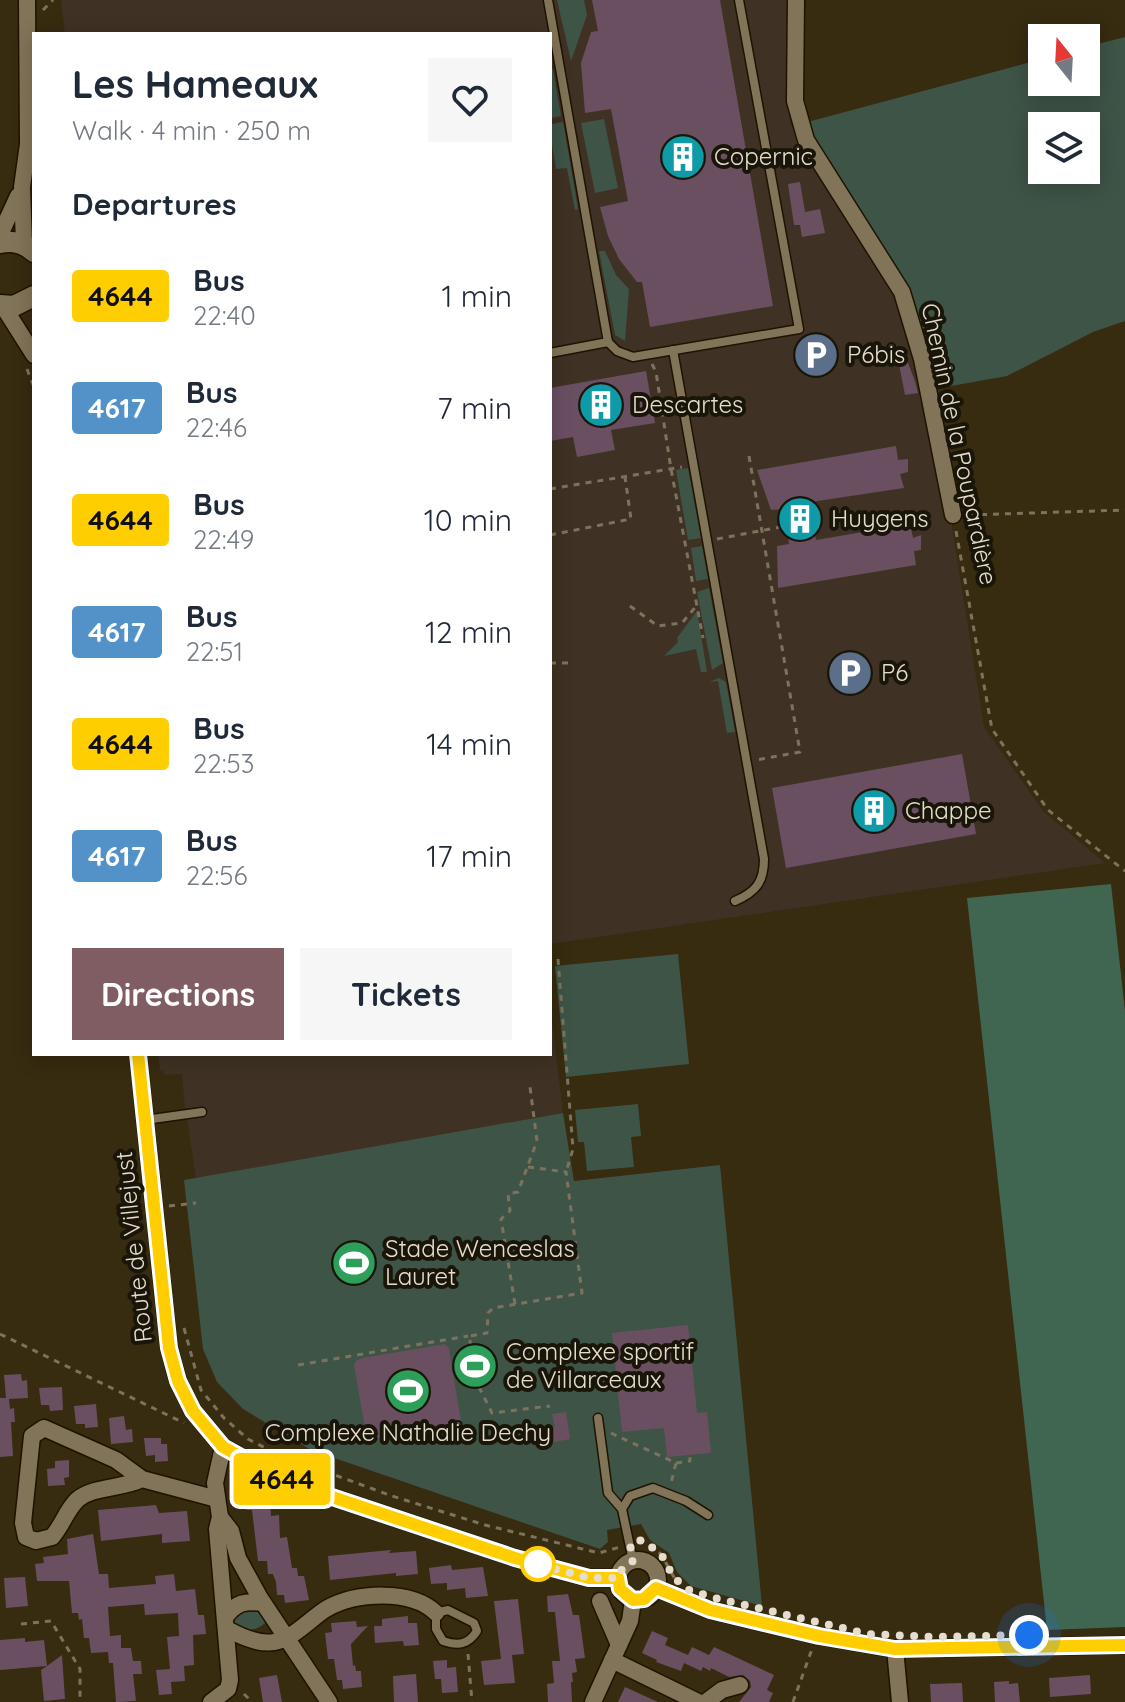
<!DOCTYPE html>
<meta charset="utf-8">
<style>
body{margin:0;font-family:Quicksand,sans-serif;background:#f6f6f7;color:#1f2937;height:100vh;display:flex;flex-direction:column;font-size:30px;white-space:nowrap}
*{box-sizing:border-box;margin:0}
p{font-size:26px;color:#747a83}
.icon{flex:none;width:44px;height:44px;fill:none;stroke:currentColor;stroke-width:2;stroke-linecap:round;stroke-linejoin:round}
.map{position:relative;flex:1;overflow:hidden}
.panel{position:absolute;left:32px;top:32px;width:520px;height:1024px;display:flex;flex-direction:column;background:#fff;border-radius:0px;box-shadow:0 4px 20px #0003}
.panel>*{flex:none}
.badge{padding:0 16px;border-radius:6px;font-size:28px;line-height:52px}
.needle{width:52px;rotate:342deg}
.controls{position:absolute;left:1028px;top:24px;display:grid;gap:16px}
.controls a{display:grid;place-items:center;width:72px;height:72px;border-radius:0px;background:#fff;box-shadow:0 4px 20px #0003;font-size:40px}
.you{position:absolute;width:40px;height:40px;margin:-20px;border:6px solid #fff;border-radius:50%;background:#1a73e8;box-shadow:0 0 0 12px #1a73e833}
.map>.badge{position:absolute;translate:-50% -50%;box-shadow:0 0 0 4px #fff}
h2{padding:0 40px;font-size:30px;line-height:72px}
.round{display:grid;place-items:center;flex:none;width:84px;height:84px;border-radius:0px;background:#f6f6f7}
.summary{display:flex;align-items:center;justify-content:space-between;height:136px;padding:0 40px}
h1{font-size:38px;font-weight:800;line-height:60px}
.primary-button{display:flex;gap:16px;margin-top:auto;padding:16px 40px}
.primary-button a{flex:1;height:92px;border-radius:0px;background:#7f5d62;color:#fff;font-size:32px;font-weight:800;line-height:92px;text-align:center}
.primary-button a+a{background:#f6f6f7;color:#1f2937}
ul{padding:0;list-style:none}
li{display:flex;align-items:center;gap:24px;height:112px;padding:0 40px}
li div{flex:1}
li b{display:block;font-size:30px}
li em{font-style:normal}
li .badge{min-width:88px;font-weight:700;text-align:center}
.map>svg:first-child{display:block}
.industrial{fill:#3f3224}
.green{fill:#3e5447;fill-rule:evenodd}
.forest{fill:#406551}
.building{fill:#6a4f61}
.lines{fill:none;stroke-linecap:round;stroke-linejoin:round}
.lane-casing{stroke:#1e1300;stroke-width:11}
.street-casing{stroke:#1e1300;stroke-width:19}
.secondary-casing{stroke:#1e1300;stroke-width:23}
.path{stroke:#7d735d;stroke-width:3;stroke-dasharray:6 6;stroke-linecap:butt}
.lane{stroke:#827458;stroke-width:8}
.street{stroke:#827458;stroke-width:16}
.secondary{stroke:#827458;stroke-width:20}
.line-casing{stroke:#fff;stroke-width:18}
.line{stroke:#ffce00;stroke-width:12}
.walk{stroke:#e5ddce;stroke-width:8;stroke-dasharray:0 14.4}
.stop-dot{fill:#fff;stroke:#ffce00;stroke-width:4}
.labels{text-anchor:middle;stroke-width:8;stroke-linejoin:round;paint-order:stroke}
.poi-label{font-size:24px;fill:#e5ddce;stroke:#1a1509;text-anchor:start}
.street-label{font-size:24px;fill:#e5ddce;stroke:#1a1509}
</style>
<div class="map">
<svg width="1125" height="1702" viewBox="0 0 1125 1702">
<rect width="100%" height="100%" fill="#372b10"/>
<g class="industrial">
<path d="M61,0h729v123l107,173 18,61 35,157 34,213 59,84 62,52 -555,81v-910h-485z"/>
<path d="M550,1004l13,109 -367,65 -9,-59 4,-2 -2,-9h-4l-3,-34 -18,1 -1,-5h-3l-2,-16h392z"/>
</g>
<g class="green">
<path d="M557,0h27l3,15 -16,46z"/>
<path d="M1125,37v284l-32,11 -86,44 -67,12 -16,-56 -120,-209 238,-64v23h44v-35zM1042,126h44v44h-44z"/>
<path d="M550,69h3l8,47 -10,2z"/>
<path d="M604,119l14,69 -23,5 -14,-70z"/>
<path d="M563,122l15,87 -3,1 -8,-42 -11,1 -6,-37 2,-8z"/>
<path d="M599,251h6l11,24 13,14 -4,52 -10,-6z"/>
<path d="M688,468l13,70 -13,2 -12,-70z"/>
<path d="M702,546l6,33 -12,2 -5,-33z"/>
<path d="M709,588l14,75 -11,7 -15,-78z"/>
<path d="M697,611l10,61h-6l-5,-23 -32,7 14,-14 -1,-4z"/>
<path d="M719,678l7,4 9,50 -8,1 -9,-52 -9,1z"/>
<path d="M678,954l11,110 -123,13 -11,-111z"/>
<path d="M638,1104l3,32 -10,1 3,30 -47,4 -3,-29h-6l-3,-32z"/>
<path d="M563,1113l11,68 146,-16 42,441 -71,-20 -14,-14 -8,-19 -19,-13 -9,-16 -34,6 1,12 -8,7 -289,-99 -68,-41 -26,-27 -14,-33 -19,-169z"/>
<path d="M256,1606l9,10v7c-10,9 -20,8 -31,2l-2,-10z"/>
</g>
<path class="forest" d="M1111,884l14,127v616l-78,3 -80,-732z"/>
<g class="building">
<path d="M592,0h128l53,306 -123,21 -8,-45h-5l-18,-23 -11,-23 -8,-29 28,-6 -17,-92 -26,4 -4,-50 10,-31 7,-1z"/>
<path d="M800,182l5,30 15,-3 5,24 -23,4 -2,-12h-6l-6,-41z"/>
<path d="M903,350l12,31 3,12 -13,2 -6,-31 -7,2 -4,-12z"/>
<path d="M646,371l9,52 -44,7 4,20 -38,7 -4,-20 -23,4v-53z"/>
<path d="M896,446l2,14 10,-1v13l-8,2 4,14 -93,14 5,38 94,-16 3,14 8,-3v15l-7,1 2,14 -138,23 -1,-42 12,-2 -5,-35 -13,1 -14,-40z"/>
<path d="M962,754l14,80 -190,34 -14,-80z"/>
<path d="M688,1325l9,88 10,-1 4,41 -44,4 -3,-29 -42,4 -10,-99z"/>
<path d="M445,1344l4,5 12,72 -4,3 -82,15 -6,-2 -3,-3 -12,-69 2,-4 6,-3z"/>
<path d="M21,1374l1,7 5,-1 1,18 -19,1 1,10 4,-1 1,14h-4l2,34 -13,1v-59h6l-2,-23z"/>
<path d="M62,1387l1,23 -13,1 -1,-6h-8l-2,-17z"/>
<path d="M96,1404l2,23 -13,1v-4h-9l-2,-18z"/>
<path d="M566,1412l4,27 -26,5 -3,-15 14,-2 -3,-13z"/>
<path d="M124,1416l2,14 6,-1 1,13 -22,2 -2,-26z"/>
<path d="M144,1438h17v6h6l1,17 -13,1v-7l-9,1z"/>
<path d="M69,1460v17l-5,1 1,7 -17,1 -1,-17 8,-1v-7z"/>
<path d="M262,1494l1,6h7l1,16 8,-1 1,23 7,-1 5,31h5l1,8h6l5,24 -24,3 -1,-8h-7l-1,-13 -3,-8h-5l-1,-13h-9l-6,-51h-6l-1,-14z"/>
<path d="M156,1505l3,8 28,-2 3,30 -28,2v-9l-61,7 -3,-31z"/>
<path d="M93,1534l6,40h9l1,14 47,-4 -1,-8 19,-2 2,17 19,-2 3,26h6l2,19 -13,1 1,30 -10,1 1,15 -14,1 1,12 -13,1 -3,-25 14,-1 -3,-32 12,-1 -1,-23 -33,2 -1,-11 -36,3 2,29 11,-1v13h10l2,13h8l1,13h-9l3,27 -20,1 -3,-39h-4l-1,-11 -17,1 -2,-15h-5l-2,-19 -3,1 -1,-7h-6l-3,-32h-32l-2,-17 9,-1 -1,-6 25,-3 -1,-15z"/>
<path d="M391,1550l-2,3 27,-2 2,23 -22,2v-3l-66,7 -2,-24z"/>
<path d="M451,1565l1,5 31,-3 5,29 -22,2 -1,-10 -18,2v-7l-16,1 -2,-16z"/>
<path d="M25,1577l3,29 -22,2 -2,-30z"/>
<path d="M568,1594l5,21h6l6,43 -10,1 2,13 -5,1 1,9h-2l1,20h-24l-1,-18 7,-1 -2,-22h8l-5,-49h-7l-1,-16z"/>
<path d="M518,1599l6,55 -12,1 3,28 -31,2 -3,-24 20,-2 -7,-58z"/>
<path d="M408,1616v7h9l2,22 -15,1 -1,-5 -28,2 -1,-17h8v-7z"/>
<path d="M356,1621l1,6 11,-1 -17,18 2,22 2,-1 1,6h5l1,16 -19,2 -1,-9h-5l-3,-21h-6l-3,-26 7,-1 -1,-9z"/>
<path d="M652,1631l16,7 -3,7 23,10 -3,6 7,-14 17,8 5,-8 60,28 -7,15 6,3 -4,9h-30l12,-15 -1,-6 -7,-6 -14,2 -18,-9 -1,3 -7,-4 -2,4 -17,-8 -3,8 -25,-9 1,-2 -15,-7z"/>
<path d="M25,1638v4l19,-2 3,26 15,-11 3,44 -21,2 -3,-31 6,-4 -47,4v-30z"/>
<path d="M447,1660v8l9,-1 2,25 -16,1 -1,-14h-6l-2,-18z"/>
<path d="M416,1674l2,28h-24l-1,-26z"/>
<path d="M277,1675l5,27h-19l-4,-24z"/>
<path d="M1090,1675l1,19 -41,3 -1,-19z"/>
<path d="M1009,1681v3l9,-1 2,19h-25l-1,-20z"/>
<path d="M962,1683l1,19h-32l-1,-18z"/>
<path d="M625,1687l33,15h-40z"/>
</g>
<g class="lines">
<g class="lane-casing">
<g id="lane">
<path d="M548,0l60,342 9,9 16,6 166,-28 -60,-329"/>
<path d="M673,350l91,509c0,23 -8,33 -29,42"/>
<path d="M550,353l58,-11"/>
<path d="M145,1120l57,-8"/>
<path d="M598,1418l10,75 14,16"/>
<path d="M633,1561l-11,-52 8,-13 23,-8 33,13 22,14"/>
<path d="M448,1610l26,13 3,8c-9,14 -19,15 -34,10l-7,-12v-16z"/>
</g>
</g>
<g class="street-casing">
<g id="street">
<path d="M796,0l-1,101 11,39 96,152 20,67 31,156"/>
<path d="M0,235l18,-39"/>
<path d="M24,244l-2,-57 6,-43 -1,-144"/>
<path d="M3,306l31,49"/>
<path d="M138,1054l31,294 9,33 15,30 30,36 43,24 24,12 225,75 74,20h29"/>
<path d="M142,1479c-20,10 -49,7 -65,21 -11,11 -15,26 -25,37l-16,4 -10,-4 -3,-14 9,-87 12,-8 72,32 26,19 75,20"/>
<path d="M220,1517l11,14 7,27 22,40 69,104"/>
<circle cx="638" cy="1580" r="20"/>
<path d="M656,1588l54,22 109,26 76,13 230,-4"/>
<path d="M600,1601l19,44"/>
<path d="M226,1616c11,-14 19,-15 37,-13"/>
<path d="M227,1629c13,7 32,16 47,13 19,-3 36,-23 52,-33 30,-17 85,-20 110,4"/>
<path d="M895,1649l5,53"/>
<path d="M612,1660l86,42"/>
<path d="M211,1702l17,-13 2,-9 -13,-151 3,-12 -5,-34 8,-36"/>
<path d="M593,1702l37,-81 3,-21"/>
<path d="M706,1702l16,-12 18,-5"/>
</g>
</g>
<g class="secondary-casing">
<g id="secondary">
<path d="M0,243c13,-3 24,0 34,9"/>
<path d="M0,305l14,1 20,-10"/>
</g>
</g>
<g class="path">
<path d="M43,10l10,-10"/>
<path d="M652,364l4,8 15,97 32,169"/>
<path d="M27,369l7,18"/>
<path d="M749,456l51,296 -44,8"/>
<path d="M550,489l132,-22"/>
<path d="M969,515l156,-5"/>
<path d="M956,531l36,198 56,81 77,61"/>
<path d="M550,535l81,-16 -6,-42"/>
<path d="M717,539l69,-13"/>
<path d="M630,606l28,20 24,-3 16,-19"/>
<path d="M550,663h19"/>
<path d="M558,959l15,190 -7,23"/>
<path d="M528,1167l38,5 16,121 -89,15 -5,5 -1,20 -18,3 10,51 13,26 58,-7"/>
<path d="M169,1206l27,-3"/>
<path d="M515,1304l-14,-85 9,-8 -2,-17 10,-2 19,-51 -7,-54"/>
<path d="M184,1328l17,62 23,28 24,21 27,14 117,43 93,29 114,28 21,-6"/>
<path d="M0,1334l184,89"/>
<path d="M298,1365l170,-29"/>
<path d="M611,1433l65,30 -5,20"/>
<path d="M676,1463l14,-2v-5"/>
<path d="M639,1541l3,-1 19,14 14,25"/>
<path d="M21,1624l30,-3 29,48v33"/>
<path d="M468,1654l4,48"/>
<path d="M244,1694l8,8"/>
<path d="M793,1702l19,-53"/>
</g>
<use href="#lane" class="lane"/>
<use href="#street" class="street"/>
<use href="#secondary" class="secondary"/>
</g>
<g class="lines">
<g class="line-casing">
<path id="line" d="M138,1054l31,294 9,33 15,30 30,36 43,24 24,12 225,75 74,20h29l2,11 13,11 11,-1 12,-11 54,22 109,26 76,13 230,-4"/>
</g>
<use href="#line" class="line"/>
<path class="walk" d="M538,1564l-5,-1 56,15h29l5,-11 10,-6 -3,-17 12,-4 19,14 13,24 15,12 26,8 153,36 66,3 95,-2"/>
</g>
<defs>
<g id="building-disc" transform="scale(2.3)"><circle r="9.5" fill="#0f9aa8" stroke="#1a1509"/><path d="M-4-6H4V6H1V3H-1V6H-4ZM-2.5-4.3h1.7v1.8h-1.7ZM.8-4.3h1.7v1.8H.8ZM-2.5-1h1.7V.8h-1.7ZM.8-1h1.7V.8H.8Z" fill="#fff"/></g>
<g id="parking-disc" transform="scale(2.3)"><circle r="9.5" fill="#5c6f8a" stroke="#1a1509"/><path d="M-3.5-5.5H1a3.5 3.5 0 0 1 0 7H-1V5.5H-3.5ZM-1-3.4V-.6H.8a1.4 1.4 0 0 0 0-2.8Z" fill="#fff"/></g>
<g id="stadium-disc" transform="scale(2.3)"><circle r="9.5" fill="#2e9e5b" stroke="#1a1509"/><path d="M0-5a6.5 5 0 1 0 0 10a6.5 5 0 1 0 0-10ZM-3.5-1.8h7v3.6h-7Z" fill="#fff"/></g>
</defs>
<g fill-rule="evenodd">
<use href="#building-disc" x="683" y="157"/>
<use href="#parking-disc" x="816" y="355"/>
<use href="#building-disc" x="601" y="405"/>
<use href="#building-disc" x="800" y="519"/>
<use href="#parking-disc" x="850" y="673"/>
<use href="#building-disc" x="874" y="811"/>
<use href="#stadium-disc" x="354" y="1263"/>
<use href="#stadium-disc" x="475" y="1366"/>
<use href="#stadium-disc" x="408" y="1391"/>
</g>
<circle class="stop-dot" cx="538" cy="1564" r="16"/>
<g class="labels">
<g class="poi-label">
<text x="714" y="165">Copernic</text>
<text x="847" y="363">P6bis</text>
<text x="632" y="413">Descartes</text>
<text x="831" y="527">Huygens</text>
<text x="881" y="681">P6</text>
<text x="905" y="819">Chappe</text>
<text x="385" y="1257">Stade Wenceslas<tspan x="385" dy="28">Lauret</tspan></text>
<text x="506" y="1360">Complexe sportif<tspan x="506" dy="28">de Villarceaux</tspan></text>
<text x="408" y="1441" text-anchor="middle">Complexe Nathalie Dechy</text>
</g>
<g class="street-label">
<text transform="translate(959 444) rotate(78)" y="8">Chemin de la Poupardière</text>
<text transform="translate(134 1247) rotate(-96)" y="8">Route de Villejust</text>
</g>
</g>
</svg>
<div class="controls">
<a><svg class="needle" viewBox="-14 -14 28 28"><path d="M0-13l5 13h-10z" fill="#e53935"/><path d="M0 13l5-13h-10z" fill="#747a83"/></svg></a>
<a><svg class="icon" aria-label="layers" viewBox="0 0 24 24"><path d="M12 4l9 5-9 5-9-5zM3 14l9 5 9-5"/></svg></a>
</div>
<div class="you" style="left:1029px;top:1635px"></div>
<b class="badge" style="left:282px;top:1479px;background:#ffce00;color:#111">4644</b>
<section class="panel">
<div class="summary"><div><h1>Les Hameaux</h1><p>Walk · 4 min · 250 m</p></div><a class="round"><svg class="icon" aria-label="heart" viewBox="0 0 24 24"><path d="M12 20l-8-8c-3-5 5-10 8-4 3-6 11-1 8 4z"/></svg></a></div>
<h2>Departures</h2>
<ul>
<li><span class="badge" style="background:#ffce00;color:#111">4644</span><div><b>Bus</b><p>22:40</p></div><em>1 min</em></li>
<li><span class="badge" style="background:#5292c9;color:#fff">4617</span><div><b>Bus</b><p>22:46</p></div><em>7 min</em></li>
<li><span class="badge" style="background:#ffce00;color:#111">4644</span><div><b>Bus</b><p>22:49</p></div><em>10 min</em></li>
<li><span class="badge" style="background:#5292c9;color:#fff">4617</span><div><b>Bus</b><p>22:51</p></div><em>12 min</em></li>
<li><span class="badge" style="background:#ffce00;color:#111">4644</span><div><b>Bus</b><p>22:53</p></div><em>14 min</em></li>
<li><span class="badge" style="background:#5292c9;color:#fff">4617</span><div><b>Bus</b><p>22:56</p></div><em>17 min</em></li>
</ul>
<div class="primary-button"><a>Directions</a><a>Tickets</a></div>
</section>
</div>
